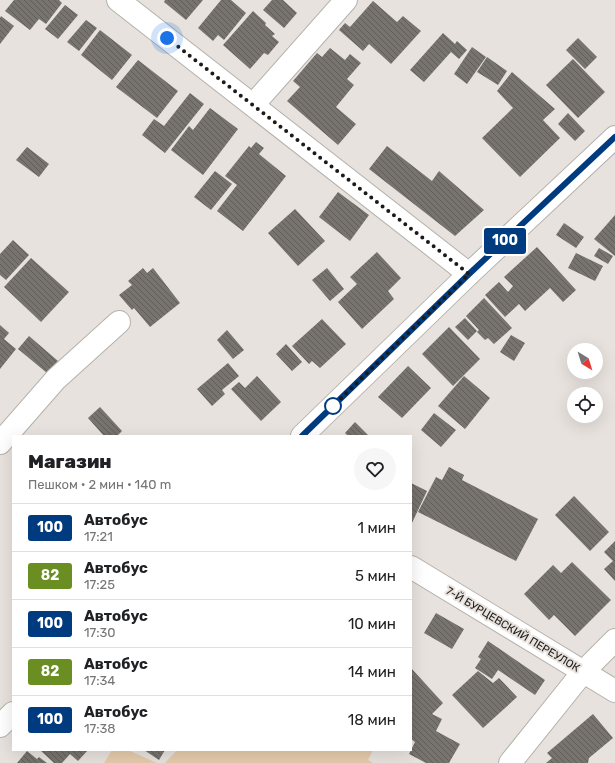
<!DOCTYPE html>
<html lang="ru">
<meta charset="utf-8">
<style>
body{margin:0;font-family:Rubik,sans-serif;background:#f6f6f6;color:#202124;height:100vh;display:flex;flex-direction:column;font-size:15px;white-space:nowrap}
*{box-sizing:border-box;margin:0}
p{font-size:13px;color:#757577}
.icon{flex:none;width:22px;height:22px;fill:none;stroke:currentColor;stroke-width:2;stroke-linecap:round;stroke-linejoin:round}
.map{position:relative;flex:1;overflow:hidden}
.drawer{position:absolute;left:12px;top:435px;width:400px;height:316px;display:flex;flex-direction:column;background:#fff;border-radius:0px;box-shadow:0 4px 16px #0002}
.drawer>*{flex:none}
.badge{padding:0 8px;border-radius:3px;font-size:14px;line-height:26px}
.needle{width:26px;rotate:142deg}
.buttons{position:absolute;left:567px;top:343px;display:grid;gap:8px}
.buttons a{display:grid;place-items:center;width:36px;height:36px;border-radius:50%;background:#fff;box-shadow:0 4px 16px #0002;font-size:20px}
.you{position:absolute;width:20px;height:20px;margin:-10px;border:3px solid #fff;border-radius:50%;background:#1a73e8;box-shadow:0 0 0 6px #1a73e833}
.map>.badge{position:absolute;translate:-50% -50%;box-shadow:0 0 0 2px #fff}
.round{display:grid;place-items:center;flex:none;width:42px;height:42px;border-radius:21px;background:#f6f6f6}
.head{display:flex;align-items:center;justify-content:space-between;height:68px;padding:0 16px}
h1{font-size:19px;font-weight:800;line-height:30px}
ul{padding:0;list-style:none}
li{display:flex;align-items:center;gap:12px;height:48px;padding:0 16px;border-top:1px solid #e0e0e0}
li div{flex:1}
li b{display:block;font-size:15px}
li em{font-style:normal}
li .badge{min-width:44px;font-weight:700;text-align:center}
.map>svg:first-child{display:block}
.garden{fill:#e5cbac}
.building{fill:url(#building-back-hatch)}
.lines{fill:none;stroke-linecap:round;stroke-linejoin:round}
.minor-casing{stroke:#b5b1ac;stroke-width:24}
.minor{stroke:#fff;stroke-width:22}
.line-casing{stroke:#fff;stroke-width:9}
.line{stroke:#003b80;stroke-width:6}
.walk{stroke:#1c1a18;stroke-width:4;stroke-dasharray:0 7.2}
.stop-dot{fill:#fff;stroke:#003b80;stroke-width:2}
.labels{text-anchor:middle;stroke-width:4;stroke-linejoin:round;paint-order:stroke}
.street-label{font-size:11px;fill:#1c1a18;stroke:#e7e2dd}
</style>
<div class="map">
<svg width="615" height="763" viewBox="0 0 615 763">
<defs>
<pattern id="building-back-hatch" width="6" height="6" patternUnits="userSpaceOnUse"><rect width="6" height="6" fill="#77736e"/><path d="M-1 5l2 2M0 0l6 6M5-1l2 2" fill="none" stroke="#615e59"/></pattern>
</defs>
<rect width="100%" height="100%" fill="#e7e2dd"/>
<g class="garden">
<path d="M112,750h16l29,13h-53z"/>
<path d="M177,750h196l-5,10 5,3h-208z"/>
</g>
<g class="building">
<path d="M14,0h45l3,3 -16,21 -7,-5 -9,11 -25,-19z"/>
<path d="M165,0h38l-17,20 -22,-18z"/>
<path d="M221,0h10l15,13 -22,27 -6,-5 -5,6 -15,-13z"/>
<path d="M272,0h11l14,13 -13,15 -21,-18z"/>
<path d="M373,1l24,21 6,-6 18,15 -30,33 -22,-20 -6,7 -24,-21 6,-7 5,4z"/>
<path d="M65,5l13,10 -20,24 -13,-10z"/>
<path d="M253,11l13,12 -1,2 10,9 -3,2 7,6 -11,13 -4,-2 -14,16 -27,-24z"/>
<path d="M1,16l13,10 -14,18v-26z"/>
<path d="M86,20l11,8 -18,23 -12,-9z"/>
<path d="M100,30l32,25 -20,25 -31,-25z"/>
<path d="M443,33l12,11 2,-3 10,9 -8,9 -8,-7 -27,30 -14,-12z"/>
<path d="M578,38l19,19 -12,12 -19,-19z"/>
<path d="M472,47l14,10 -19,27 -13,-10z"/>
<path d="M330,48l15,12 5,-6 11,9 -14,16 7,6 -18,22 20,17 -18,21 -51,-44 13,-14 -7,-6 24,-28 5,4z"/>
<path d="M487,57l20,14 -9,14 -21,-13z"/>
<path d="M573,59l32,33 -27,26 -32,-33z"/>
<path d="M138,60l40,31 -21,27 -41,-31z"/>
<path d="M512,72l43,37 -12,11 17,18 -40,39 -38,-39 31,-30 -16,-17z"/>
<path d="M190,93l14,11 -39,49 -23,-18 12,-16 10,7z"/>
<path d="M210,108l28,21 -35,46 -32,-25 18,-24 4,4z"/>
<path d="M568,113l17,18 -10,10 -17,-17z"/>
<path d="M256,142l8,6 -5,6 27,22 -43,55 -26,-20 20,-26 -12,-9 24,-30 2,2z"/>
<path d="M387,146l45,35 7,-10 45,39 -29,26 -86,-67z"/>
<path d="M27,147l22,17 -10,13 -23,-17z"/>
<path d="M215,171l17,13 -21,26 -17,-13z"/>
<path d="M338,192l31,23 -19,26 -31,-24z"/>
<path d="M295,209l30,32 -27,25 -30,-33z"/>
<path d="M615,215v41l-21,-17z"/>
<path d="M564,223l20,14 -8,11 -20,-13z"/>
<path d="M13,240l16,15 -23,25 -6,-5v-21z"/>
<path d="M537,247l39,43 -13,12 -13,-14 -25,23 -6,-7 -14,13 -20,-22 14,-13 9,10 5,-6 -9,-9z"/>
<path d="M599,248l14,8 -5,8 -14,-8z"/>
<path d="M377,252l24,26 -13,13 6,8 -32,30 -24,-27 19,-18 -7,-7z"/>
<path d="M576,253l27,13 -8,15 -27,-13z"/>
<path d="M31,258l38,34 -28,30 -37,-35z"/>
<path d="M143,268l4,5 6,-5 27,35 -30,24 -16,-19 -2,2 -13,-15 13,-10 -4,-4z"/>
<path d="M327,268l17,21 -14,12 -18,-21z"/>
<path d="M484,298l28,30 -18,16 -6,-6 -3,2 -8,-8 2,-2 -13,-14z"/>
<path d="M465,318l12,13 -9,9 -13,-13z"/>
<path d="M322,319l24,25 -26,24 -8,-7 -3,3 -17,-18z"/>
<path d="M0,325l9,8 -5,6 12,10 -16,20z"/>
<path d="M449,327l31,32 -27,27 -31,-32z"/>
<path d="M227,330l17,20 -11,9 -16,-19z"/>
<path d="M511,335l14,8 -11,18 -14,-9z"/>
<path d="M29,336l29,25 -11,12 -29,-24z"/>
<path d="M286,344l16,18 -10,9 -16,-17z"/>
<path d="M228,363l11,13 -17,14 3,4 -13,12 -15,-17z"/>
<path d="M408,366l23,22 -29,30 -24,-21z"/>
<path d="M257,376l24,26 -20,19 -30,-32 8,-7 6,6z"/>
<path d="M464,376l26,22 -25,31 -27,-23z"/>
<path d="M100,407l22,24 -5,5h-13l-16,-18z"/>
<path d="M434,413l22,17 -15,17 -20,-17z"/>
<path d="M355,422l14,14h-21l-3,-3z"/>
<path d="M449,467l15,8 -2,5 76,39 -22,42 -98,-49 18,-35 6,3z"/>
<path d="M411,483l16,8 -16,34z"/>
<path d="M574,496l35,36 -19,19 -35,-36z"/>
<path d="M615,541v40l-11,-12 9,-8 -9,-9z"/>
<path d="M572,562l39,38 -36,36 -21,-21 -5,5 -25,-26 29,-29 8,8z"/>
<path d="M436,613l28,16 -12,20 -28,-16z"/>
<path d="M488,641l57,39 -10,15 -37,-25 -6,9 -17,-11 6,-9 -3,-2z"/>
<path d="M411,668l32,35 -11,11 10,5 -6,12 24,13 -11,19h-23l-17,-9 6,-12 -4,-3z"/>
<path d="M478,671l15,12 6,-5 18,19 -34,31 -31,-33z"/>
<path d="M593,714l20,24 -24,20 -1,5h-42l6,-5 -5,-5z"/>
<path d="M40,750h48l-10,11 -8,-7 -8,9h-8z"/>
<path d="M144,750h21l-6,10z"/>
<path d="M27,751l10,8 2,-2 8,6h-30z"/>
</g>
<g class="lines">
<g class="minor-casing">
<g id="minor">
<path d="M118,0l351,274"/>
<path d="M253,105l93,-105"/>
<path d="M302,436l167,-162 146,-137"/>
<path d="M0,443l56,-64 63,-57"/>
<path d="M411,567l204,124"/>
<path d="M0,726l13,-13"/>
<path d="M510,763l73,-91 32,-32"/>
</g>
</g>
<use href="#minor" class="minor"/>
</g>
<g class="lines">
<g class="line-casing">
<path id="line" d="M302,436l167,-162 146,-137"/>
</g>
<use href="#line" class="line"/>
<path class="walk" d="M167,38l302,236 -136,132"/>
</g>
<circle class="stop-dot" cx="333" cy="406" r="8"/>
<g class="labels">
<g class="street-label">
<text transform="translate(513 629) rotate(31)" y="4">7-Й БУРЦЕВСКИЙ ПЕРЕУЛОК</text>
</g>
</g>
</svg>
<div class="buttons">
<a><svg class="needle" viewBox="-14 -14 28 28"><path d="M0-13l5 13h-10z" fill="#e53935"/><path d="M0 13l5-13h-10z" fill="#757577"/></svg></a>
<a><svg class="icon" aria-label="locate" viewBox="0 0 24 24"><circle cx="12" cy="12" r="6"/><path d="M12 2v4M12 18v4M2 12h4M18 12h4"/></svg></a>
</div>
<div class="you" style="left:167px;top:38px"></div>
<b class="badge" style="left:505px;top:241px;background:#003b80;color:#fff">100</b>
<section class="drawer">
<div class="head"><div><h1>Магазин</h1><p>Пешком · 2 мин · 140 m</p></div><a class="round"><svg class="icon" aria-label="heart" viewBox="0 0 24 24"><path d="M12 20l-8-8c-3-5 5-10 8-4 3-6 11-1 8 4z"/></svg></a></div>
<ul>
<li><span class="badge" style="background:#003b80;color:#fff">100</span><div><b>Автобус</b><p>17:21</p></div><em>1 мин</em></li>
<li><span class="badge" style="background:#6b8e23;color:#fff">82</span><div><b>Автобус</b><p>17:25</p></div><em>5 мин</em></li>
<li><span class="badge" style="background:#003b80;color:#fff">100</span><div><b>Автобус</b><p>17:30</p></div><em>10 мин</em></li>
<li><span class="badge" style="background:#6b8e23;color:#fff">82</span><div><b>Автобус</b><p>17:34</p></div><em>14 мин</em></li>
<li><span class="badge" style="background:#003b80;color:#fff">100</span><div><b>Автобус</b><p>17:38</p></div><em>18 мин</em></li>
</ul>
</section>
</div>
